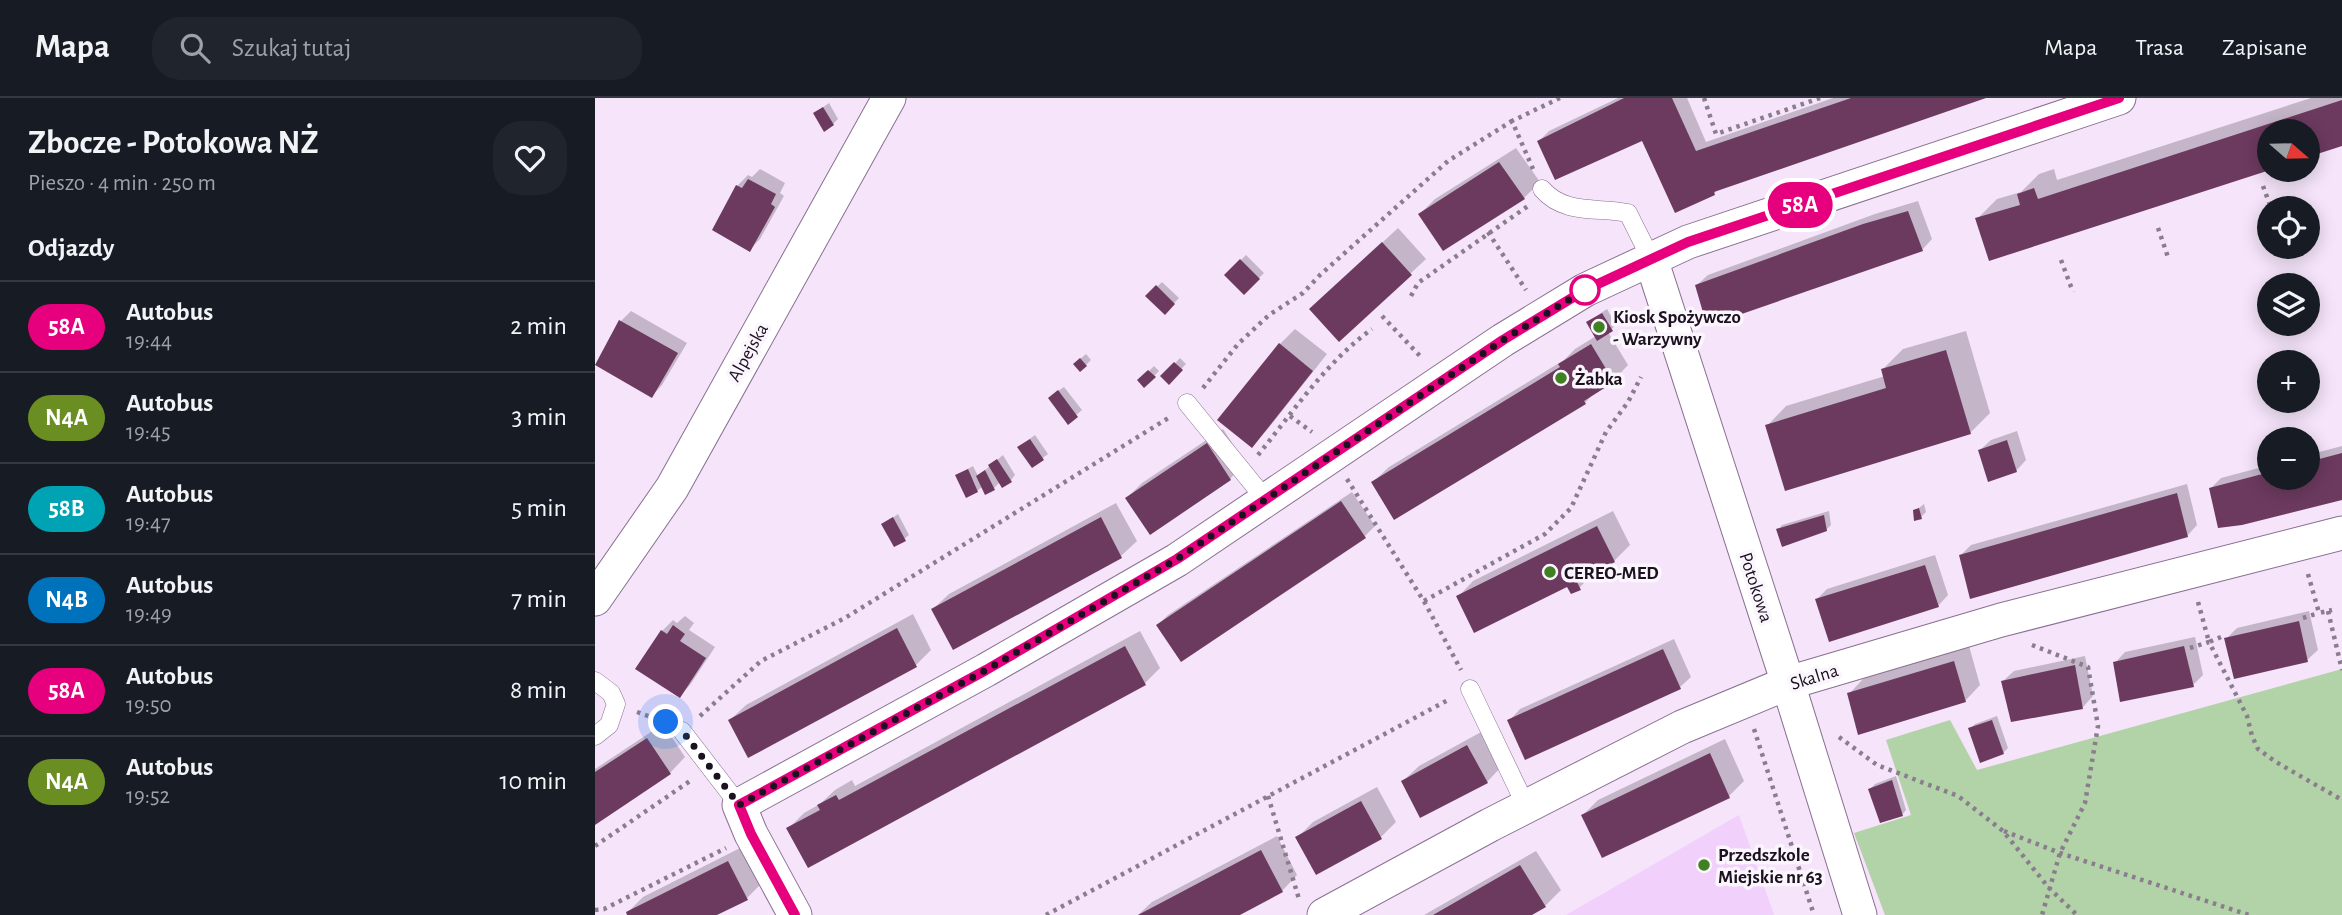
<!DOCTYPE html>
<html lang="pl">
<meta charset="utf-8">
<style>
body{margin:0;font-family:"Alegreya Sans",sans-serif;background:#20242c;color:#f1f3f6;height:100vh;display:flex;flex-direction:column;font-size:26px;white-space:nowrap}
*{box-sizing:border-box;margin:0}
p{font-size:23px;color:#9ea1a6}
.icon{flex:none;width:38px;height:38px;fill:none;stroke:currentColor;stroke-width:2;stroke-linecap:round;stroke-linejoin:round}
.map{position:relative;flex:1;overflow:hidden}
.panel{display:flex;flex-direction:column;background:#171b24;width:595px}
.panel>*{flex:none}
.badge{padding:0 14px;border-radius:23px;font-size:24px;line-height:46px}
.needle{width:46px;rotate:110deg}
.controls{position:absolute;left:1662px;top:21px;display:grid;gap:14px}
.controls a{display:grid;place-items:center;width:63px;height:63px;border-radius:50%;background:#171b24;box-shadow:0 4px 18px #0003;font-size:35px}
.you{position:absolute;width:35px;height:35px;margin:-18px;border:5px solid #fff;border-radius:50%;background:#1a73e8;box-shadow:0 0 0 10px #1a73e833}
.map>.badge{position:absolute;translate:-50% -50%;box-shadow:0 0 0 4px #fff}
h2{padding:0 28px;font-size:26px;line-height:63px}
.round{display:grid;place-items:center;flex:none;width:74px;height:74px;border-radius:28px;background:#20242c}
.overview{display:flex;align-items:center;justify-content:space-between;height:119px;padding:0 28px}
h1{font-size:33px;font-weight:700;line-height:52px}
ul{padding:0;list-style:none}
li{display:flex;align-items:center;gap:21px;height:91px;padding:0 28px;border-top:2px solid #363941}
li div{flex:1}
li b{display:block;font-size:26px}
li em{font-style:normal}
li .badge{min-width:77px;font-weight:700;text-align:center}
header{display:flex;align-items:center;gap:42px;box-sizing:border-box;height:98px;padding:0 35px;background:#171b24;border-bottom:2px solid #363941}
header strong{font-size:33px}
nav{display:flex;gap:38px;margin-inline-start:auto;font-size:24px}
.search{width:490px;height:63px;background:#20242c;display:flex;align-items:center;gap:18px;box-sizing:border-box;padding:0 24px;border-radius:28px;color:#9ea1a6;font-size:26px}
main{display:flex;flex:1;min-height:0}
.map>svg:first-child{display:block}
.built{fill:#f1d0fc}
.green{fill:#b2d2a7}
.shadow{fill:#0003}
.building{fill:#6c3a5f}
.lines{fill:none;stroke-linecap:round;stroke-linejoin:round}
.lane-casing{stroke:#897091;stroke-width:19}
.street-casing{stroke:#897091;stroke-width:35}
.path{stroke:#8a7d8e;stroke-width:4.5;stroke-dasharray:3.5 5;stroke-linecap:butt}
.lane{stroke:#fff;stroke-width:18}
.street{stroke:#fff;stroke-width:33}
.line-casing{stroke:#fff;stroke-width:16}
.line{stroke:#e6007e;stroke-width:10}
.walk{stroke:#1c121f;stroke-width:7;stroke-dasharray:0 12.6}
.stop-dot{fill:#fff;stroke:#e6007e;stroke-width:3.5}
.poi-dot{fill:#3f8021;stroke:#fbf5fd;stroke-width:2.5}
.labels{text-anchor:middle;stroke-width:7;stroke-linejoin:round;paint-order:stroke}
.poi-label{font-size:19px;font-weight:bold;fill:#1c121f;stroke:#fbf5fd;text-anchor:start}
.street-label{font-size:19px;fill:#1c121f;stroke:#fbf5fd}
</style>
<header>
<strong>Mapa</strong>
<div class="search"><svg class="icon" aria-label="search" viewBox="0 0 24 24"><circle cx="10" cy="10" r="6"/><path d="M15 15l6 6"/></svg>Szukaj tutaj</div>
<nav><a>Mapa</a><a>Trasa</a><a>Zapisane</a></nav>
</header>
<main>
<section class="panel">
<div class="overview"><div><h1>Zbocze - Potokowa NŻ</h1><p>Pieszo · 4 min · 250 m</p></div><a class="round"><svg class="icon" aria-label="heart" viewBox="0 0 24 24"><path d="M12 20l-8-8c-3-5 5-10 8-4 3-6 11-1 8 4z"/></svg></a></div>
<h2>Odjazdy</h2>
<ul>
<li><span class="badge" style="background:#e6007e;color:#fff">58A</span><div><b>Autobus</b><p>19:44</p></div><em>2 min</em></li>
<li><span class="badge" style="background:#6b8e23;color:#fff">N4A</span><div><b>Autobus</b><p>19:45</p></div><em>3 min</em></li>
<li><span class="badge" style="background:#00a3b4;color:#fff">58B</span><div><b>Autobus</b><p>19:47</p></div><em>5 min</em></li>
<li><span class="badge" style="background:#0072bc;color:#fff">N4B</span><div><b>Autobus</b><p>19:49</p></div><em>7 min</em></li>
<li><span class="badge" style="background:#e6007e;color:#fff">58A</span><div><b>Autobus</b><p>19:50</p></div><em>8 min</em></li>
<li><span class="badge" style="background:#6b8e23;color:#fff">N4A</span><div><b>Autobus</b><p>19:52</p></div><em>10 min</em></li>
</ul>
</section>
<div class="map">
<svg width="1747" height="817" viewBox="0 0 1747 817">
<rect width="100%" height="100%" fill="#f5e4fa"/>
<path class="built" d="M1144,717l35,100h-208z"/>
<path class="green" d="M1747,571v246h-457l-31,-82 57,-18 -25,-75 64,-20 27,50z"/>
<g class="shadow">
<path d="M1023,0h69l19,44 127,-44h149l-264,91 -4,5 -71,-55 -104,2 10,-10z"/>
<path d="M1716,0h31v47l-34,-14h-38l-293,88 20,-20 24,-7 18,-18 15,-5 3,11z"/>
<path d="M234,5l9,16 -5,5 -18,-11z"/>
<path d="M921,50l24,34 -16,16 -80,51 -24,-35 15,-15z"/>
<path d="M165,71l25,14 -5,10 4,3 -24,43 -10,10 -13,-63 11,-11 4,2z"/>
<path d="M1323,103l14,38 -10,11 -225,35 11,-10 167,-61z"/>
<path d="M803,130l28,31 -16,15 -83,20z"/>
<path d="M651,157l18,18 -20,20 -18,-18z"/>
<path d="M567,184l17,16 -14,15 -17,-17z"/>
<path d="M1012,211l9,16 -8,7 20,33 -15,16 -17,10 -11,12 -212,79 16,-15 175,-107 11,-11 21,-13 -8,-14z"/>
<path d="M36,213l56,32 -25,42 -10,11 -31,-75z"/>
<path d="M700,231l32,25 -60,76 -15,15 28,-101z"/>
<path d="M1371,233l24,82 -20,20 -203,-7 19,-20 99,-30 -2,-7 20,-20z"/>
<path d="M491,256l5,6 -5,5 -6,-6z"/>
<path d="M585,260l6,6 -17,18 -6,-6z"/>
<path d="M559,268l5,5 -15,15 -4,-6z"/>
<path d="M469,289l18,23 -14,12 -13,-29z"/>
<path d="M628,331l22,34 -15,16 -103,19 15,-15z"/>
<path d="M1422,333l9,29 -10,11 -36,-21 11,-10z"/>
<path d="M440,337l13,19 -16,12 -8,-23z"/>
<path d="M1747,348v52l-131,-10 10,-10 49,-13v13h38v-23z"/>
<path d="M408,357l12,20 -4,5 -11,2 -6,6 -11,-2 -6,5 -20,-16 16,-9 5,10z"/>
<path d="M1592,386l10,41 -10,11 -226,19 10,-10z"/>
<path d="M757,394l23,34 -10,10 -207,89 10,-10z"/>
<path d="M521,405l21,38 -16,15 -167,92 -21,-39 16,-15z"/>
<path d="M1329,406l2,8 -5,5 -6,-6z"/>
<path d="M1018,413l17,34 -16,16 -33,16 3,6 -5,5 -5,-7 -116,16 15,-16z"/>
<path d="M1234,413l2,14 -5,5h-48l4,-5z"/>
<path d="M303,416l11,21 -5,4 -20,-15z"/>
<path d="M1340,457l13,40 -10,11 -121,-7 10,-10z"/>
<path d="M1714,513l9,39 -11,10 -81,-21 11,-11z"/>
<path d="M318,516l18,36 -15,15 -186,55 16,-15z"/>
<path d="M90,518l9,7 -5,7 26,17 -25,38 -10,11 -18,-65 11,-11 4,3z"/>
<path d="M545,533l20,37 -15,15 -357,146 16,-16 16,-9 15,-14 17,-10 3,6z"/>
<path d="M1600,539l8,38 -10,10 -78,-22 10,-11z"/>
<path d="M1079,541l17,38 -11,10 -154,70 -16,-37 10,-11z"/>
<path d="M1374,548l11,39 -15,16 -116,-7 15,-16z"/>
<path d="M1490,558l8,40 -10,11 -71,13 -9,-39 11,-10z"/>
<path d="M1402,618l11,32 -5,5 -33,-24 5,-5z"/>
<path d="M68,626l22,33 -15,16 -75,50v-54z"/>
<path d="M888,633l19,35 -15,16 -84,-1 16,-15z"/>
<path d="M1130,641l19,42 -15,15 -146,19 15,-15z"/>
<path d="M1301,678l10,34 -4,5 -32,-26 5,-5z"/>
<path d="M782,689l19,35 -15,15h-83l15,-15z"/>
<path d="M682,738l20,39 -15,16 -46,24h-98l14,-13z"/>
<path d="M149,748l18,37 -15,15 -34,17h-84l-1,-3 15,-15z"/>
<path d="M941,753l25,39 -16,16 -16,9h-105z"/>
</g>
<g class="building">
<path d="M1029,0h48l24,53 155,-53h135l-272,94 1,3 -40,18 -33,-72 -87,39 -18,-39z"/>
<path d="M1747,2v46l-34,11v-26h-38v39l-281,91 -14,-43 45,-13 -3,-11 17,-6 4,11z"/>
<path d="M228,9l11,18 -10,7 -11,-19z"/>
<path d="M904,64l26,37 -82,52 -25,-37z"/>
<path d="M153,81l28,15 -5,10 4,3 -25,45 -38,-22 24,-45 6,3z"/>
<path d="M1313,113l15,40 -216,75 -12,-41 168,-61z"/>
<path d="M787,144l30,33 -73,67 -30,-33z"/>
<path d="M645,161l20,20 -16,16 -20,-20z"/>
<path d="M561,187l19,19 -10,11 -20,-19z"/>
<path d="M1007,215l11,18 -16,10 -11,-19z"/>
<path d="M24,222l59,33 -26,45 -57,-33z"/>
<path d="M684,245l34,28 -61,77 -35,-28z"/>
<path d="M996,246l23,38 -30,19 2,3 -192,116 -23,-38 189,-115 -2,-3z"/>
<path d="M1351,252l25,84 -186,57 -20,-66 121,-37 -5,-19z"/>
<path d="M485,260l7,8 -7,6 -7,-8z"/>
<path d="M579,264l9,8 -14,15 -9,-9z"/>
<path d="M553,272l8,7 -12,11 -7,-8z"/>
<path d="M463,292l20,27 -10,8 -20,-27z"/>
<path d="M435,341l14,21 -12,8 -15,-21z"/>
<path d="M1412,342l10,32 -29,10 -10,-32z"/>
<path d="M612,345l24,37 -81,55 -25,-37z"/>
<path d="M1747,355v47l-100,25 -24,3 -9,-40 61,-16v6h38v-16z"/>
<path d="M402,361l15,23 -10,6 -14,-23z"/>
<path d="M373,371l10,23 -12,6 -11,-23z"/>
<path d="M390,372l10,20 -10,5 -9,-19z"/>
<path d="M1582,395l11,44 -218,62 -11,-44z"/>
<path d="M746,403l25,37 -185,124 -25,-37z"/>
<path d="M1324,410l3,11 -8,2 -1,-11z"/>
<path d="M1229,417l3,16 -45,16 -6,-18z"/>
<path d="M298,419l13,24 -12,6 -13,-23z"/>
<path d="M506,419l21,41 -169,92 -22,-41z"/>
<path d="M1002,428l18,36 -38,20 4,8 -10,4 -4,-7 -93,46 -18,-37z"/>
<path d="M1330,467l14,42 -110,35 -14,-43z"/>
<path d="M1704,523l9,41 -74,17 -10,-41z"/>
<path d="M78,527l12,9 -5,7 26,17 -26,40 -45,-29 26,-39 6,4z"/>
<path d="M302,530l20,39 -169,91 -20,-38z"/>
<path d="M530,548l21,39 -338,183 -22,-40 34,-18 -3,-5 19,-10 3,5z"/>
<path d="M1589,548l10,41 -74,15 -7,-40z"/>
<path d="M1068,551l18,40 -156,71 -18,-40z"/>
<path d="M1359,563l12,41 -108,33 -11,-42z"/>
<path d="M1480,567l8,44 -72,13 -10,-41z"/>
<path d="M1397,622l12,34 -24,9 -12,-35z"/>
<path d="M52,640l24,36 -76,51v-53z"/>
<path d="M872,647l21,38 -68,35 -19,-37z"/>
<path d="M1115,655l20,45 -128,60 -21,-43z"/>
<path d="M1297,682l11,36 -23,7 -12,-34z"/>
<path d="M766,703l21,38 -66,36 -21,-38z"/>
<path d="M666,752l22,42 -43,23h-102z"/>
<path d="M133,763l20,39 -31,15h-90l-1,-3z"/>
<path d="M925,767l26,42 -14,8h-99z"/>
</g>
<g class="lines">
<g class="lane-casing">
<g id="lane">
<path d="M947,91c22,26 56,18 86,24l23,46"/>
<path d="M592,305l79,97"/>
<path d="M0,583l16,12 5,11 -7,21 -14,11"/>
<path d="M875,591l56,117"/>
<path d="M87,633l57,74"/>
</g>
</g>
<g class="street-casing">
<g id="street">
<path d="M1056,161l134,415 75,241"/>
<path d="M0,501l77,-111 217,-390"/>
<path d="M200,817l-44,-81 -12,-29 247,-135 191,-110 326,-220 82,-50 103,-48 431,-144"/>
<path d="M729,817l166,-90 192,-98 106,-44 213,-63 341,-87"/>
</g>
</g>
<g class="path">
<path d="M1109,0l12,36 104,-36"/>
<path d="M938,71l-21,-48 48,-23"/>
<path d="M1668,88l8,22"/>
<path d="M1563,130l11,32"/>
<path d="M893,134l38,58"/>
<path d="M1466,162l12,32"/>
<path d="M816,198l7,-13 110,-77"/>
<path d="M787,218l39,41"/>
<path d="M608,290l35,-44 31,-29 34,-22 17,-18 128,-114 64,-40"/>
<path d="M695,318l22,16"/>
<path d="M663,357c35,-43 68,-93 114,-126"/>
<path d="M752,381l78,124 36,67"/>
<path d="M1713,476l11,39 13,-3"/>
<path d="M829,503l121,-67 26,-26 35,-76 22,-30 13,-25"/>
<path d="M1603,504l11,40 12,-5"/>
<path d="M1733,513l14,59"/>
<path d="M1708,520l16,-5"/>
<path d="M1437,547l56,22 10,59 -13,77 -25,50 -18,62"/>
<path d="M1595,550l19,-6 38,74 5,20 6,13 18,13 66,38"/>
<path d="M42,614l25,9"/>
<path d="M105,618l61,-55 84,-43 325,-201"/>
<path d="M1159,631l60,186"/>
<path d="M1244,639l38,28 81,31 45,35 46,57 28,27"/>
<path d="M673,698l31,103"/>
<path d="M1409,733l56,22 189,62"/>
<path d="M0,748l98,-67"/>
<path d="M0,812l9,-1 122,-61"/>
<path d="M451,817l404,-216"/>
</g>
<use href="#lane" class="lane"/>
<use href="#street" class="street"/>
</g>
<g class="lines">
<g class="line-casing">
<path id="line" d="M200,817l-44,-81 -12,-29 247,-135 191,-111 326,-219 82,-50 103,-48 431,-144"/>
</g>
<use href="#line" class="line"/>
<path class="walk" d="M71,624l17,10 56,73 247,-135 191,-111 326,-219 82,-50"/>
</g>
<circle class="stop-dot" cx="990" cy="192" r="14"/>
<g class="poi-dot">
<circle cx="1004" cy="229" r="7"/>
<circle cx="966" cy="280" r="7"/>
<circle cx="955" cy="474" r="7"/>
<circle cx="1109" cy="767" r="7"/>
</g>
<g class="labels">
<g class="poi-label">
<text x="1018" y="225">Kiosk Spożywczo<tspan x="1018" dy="22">- Warzywny</tspan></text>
<text x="980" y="287">Żabka</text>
<text x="969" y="481">CEREO-MED</text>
<text x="1123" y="763">Przedszkole<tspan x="1123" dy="22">Miejskie nr 63</tspan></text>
</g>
<g class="street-label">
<text transform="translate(152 254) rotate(-61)" y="7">Alpejska</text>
<text transform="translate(1162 489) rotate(72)" y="7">Potokowa</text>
<text transform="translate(1219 578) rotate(-17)" y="7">Skalna</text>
</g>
</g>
</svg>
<div class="controls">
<a><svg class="needle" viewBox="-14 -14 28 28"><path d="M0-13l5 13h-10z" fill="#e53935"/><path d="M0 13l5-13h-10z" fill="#9ea1a6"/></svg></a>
<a><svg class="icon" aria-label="locate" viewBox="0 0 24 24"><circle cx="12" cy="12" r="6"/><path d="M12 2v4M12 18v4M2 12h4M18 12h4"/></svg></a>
<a><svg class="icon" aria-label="layers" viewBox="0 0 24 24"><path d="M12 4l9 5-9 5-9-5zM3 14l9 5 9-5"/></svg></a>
<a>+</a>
<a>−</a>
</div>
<div class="you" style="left:71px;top:624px"></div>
<b class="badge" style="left:1205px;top:107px;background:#e6007e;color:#fff">58A</b>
</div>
</main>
